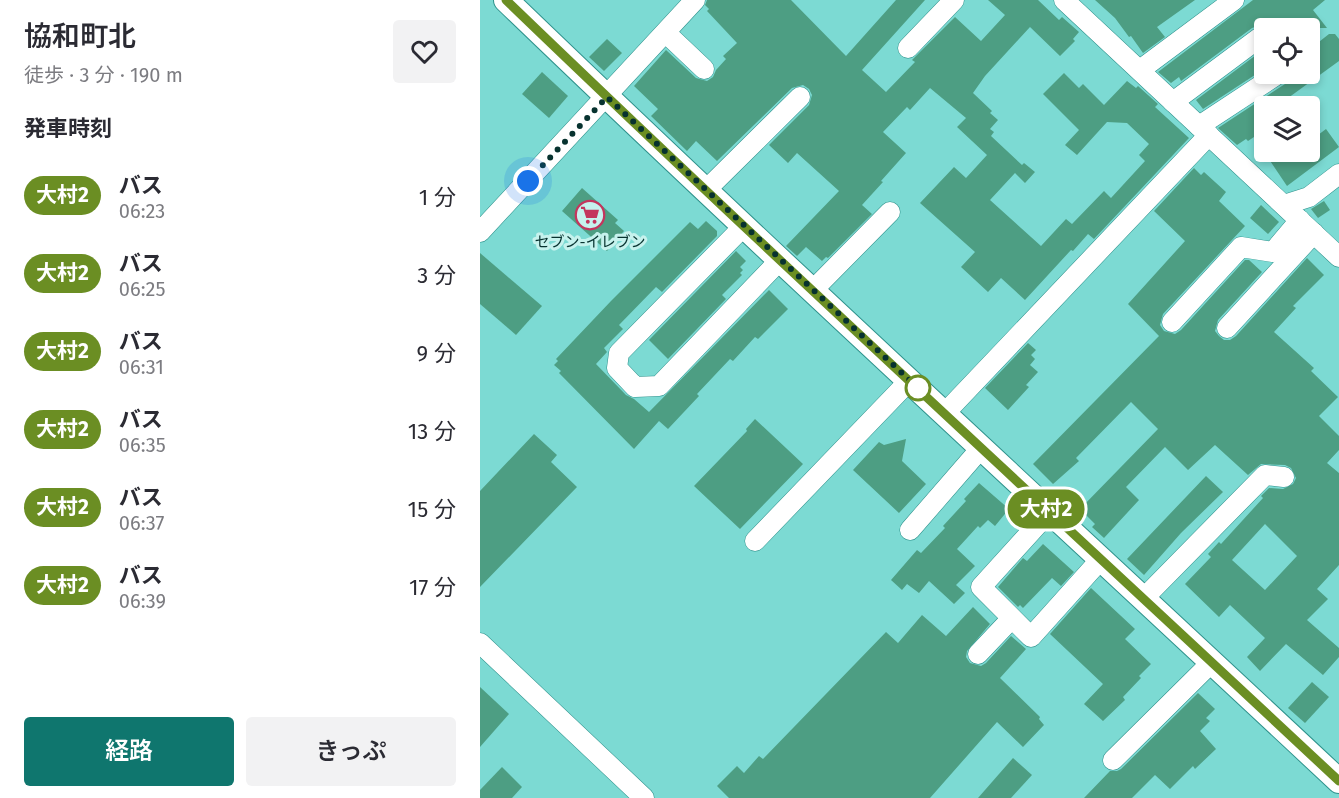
<!DOCTYPE html>
<html lang="ja">
<meta charset="utf-8">
<style>
body{margin:0;font-family:"Fira Sans","Noto Sans JP",sans-serif;background:#f2f2f3;color:#2b2b33;height:100vh;display:flex;flex-direction:column;font-size:22px;white-space:nowrap}
*{box-sizing:border-box;margin:0}
p{font-size:20px;color:#7c7c81}
.icon{flex:none;width:33px;height:33px;fill:none;stroke:currentColor;stroke-width:2;stroke-linecap:round;stroke-linejoin:round}
.map{position:relative;flex:1;overflow:hidden}
.drawer{display:flex;flex-direction:column;background:#fff;width:480px}
.drawer>*{flex:none}
.badge{padding:0 12px;border-radius:20px;font-size:21px;line-height:39px}
.fabs{position:absolute;left:774px;top:18px;display:grid;gap:12px}
.fabs a{display:grid;place-items:center;width:66px;height:66px;border-radius:6px;background:#fff;box-shadow:0 3px 9px #0003;font-size:30px}
.you{position:absolute;width:30px;height:30px;margin:-15px;border:4px solid #fff;border-radius:50%;background:#1a73e8;box-shadow:0 0 0 9px #1a73e833}
.map>.badge{position:absolute;translate:-50% -50%;box-shadow:0 0 0 3px #fff}
h2{padding:0 24px;font-size:22px;line-height:54px}
.round{display:grid;place-items:center;flex:none;width:63px;height:63px;border-radius:6px;background:#f2f2f3}
.overview{display:flex;align-items:center;justify-content:space-between;height:102px;padding:0 24px}
h1{font-size:28px;font-weight:600;line-height:45px}
.primary-button{display:flex;gap:12px;margin-top:auto;padding:12px 24px}
.primary-button a{flex:1;height:69px;border-radius:6px;background:#0f766e;color:#fff;font-size:24px;font-weight:600;line-height:69px;text-align:center}
.primary-button a+a{background:#f2f2f3;color:#2b2b33}
ul{padding:0;list-style:none}
li{display:flex;align-items:center;gap:18px;height:78px;padding:0 24px}
li div{flex:1}
li b{display:block;font-size:22px}
li em{font-style:normal}
li .badge{min-width:66px;font-weight:700;text-align:center}
main{display:flex;flex:1;min-height:0}
.map>svg:first-child{display:block}
.building{fill:#4d9e83;fill-rule:evenodd}
.lines{fill:none;stroke-linecap:round;stroke-linejoin:round}
.minor-casing{stroke:#2e928c;stroke-width:21}
.tertiary-casing{stroke:#2e928c;stroke-width:26}
.minor{stroke:#fff;stroke-width:20}
.tertiary{stroke:#fff;stroke-width:24}
.line-casing{stroke:#fff;stroke-width:14}
.line{stroke:#6b8e23;stroke-width:9}
.walk{stroke:#07322f;stroke-width:6;stroke-dasharray:0 10.8}
.stop-dot{fill:#fff;stroke:#6b8e23;stroke-width:3}
.labels{text-anchor:middle;stroke-width:6;stroke-linejoin:round;paint-order:stroke}
.poi-label{font-size:15px;fill:#07322f;stroke:#c6f2ed}
</style>
<main>
<section class="drawer">
<div class="overview"><div><h1>協和町北</h1><p>徒歩 · 3 分 · 190 m</p></div><a class="round"><svg class="icon" aria-label="heart" viewBox="0 0 24 24"><path d="M12 20l-8-8c-3-5 5-10 8-4 3-6 11-1 8 4z"/></svg></a></div>
<h2>発車時刻</h2>
<ul>
<li><span class="badge" style="background:#6b8e23;color:#fff">大村2</span><div><b>バス</b><p>06:23</p></div><em>1 分</em></li>
<li><span class="badge" style="background:#6b8e23;color:#fff">大村2</span><div><b>バス</b><p>06:25</p></div><em>3 分</em></li>
<li><span class="badge" style="background:#6b8e23;color:#fff">大村2</span><div><b>バス</b><p>06:31</p></div><em>9 分</em></li>
<li><span class="badge" style="background:#6b8e23;color:#fff">大村2</span><div><b>バス</b><p>06:35</p></div><em>13 分</em></li>
<li><span class="badge" style="background:#6b8e23;color:#fff">大村2</span><div><b>バス</b><p>06:37</p></div><em>15 分</em></li>
<li><span class="badge" style="background:#6b8e23;color:#fff">大村2</span><div><b>バス</b><p>06:39</p></div><em>17 分</em></li>
</ul>
<div class="primary-button"><a>経路</a><a>きっぷ</a></div>
</section>
<div class="map">
<svg width="859" height="798" viewBox="0 0 859 798">
<rect width="100%" height="100%" fill="#7cdad3"/>
<g class="building">
<path d="M227,0h84l55,56 50,-56h29l-63,70 24,22 29,-30 -3,-2 43,-43 26,24 24,-26 -17,-15h50l21,20 3,-3 17,15 -6,7 2,2 -15,15 -30,-29 -45,49 -12,17 19,18 -2,2 8,7 -8,9 4,3 -3,4 31,29 2,-2 11,9 -10,11 -10,-10 -25,27 51,46 25,-27 6,5 32,-33 7,7 34,-37 -6,-6 10,-11 -22,-21 -20,-1 -30,33 -12,-10 14,-15 -36,-36 21,-21 15,15 4,-4 21,21 23,-24 9,7 2,-2 20,18 -3,3 34,31 -95,101 -6,-5 -15,17 -2,-1 -46,50 -24,-22 -13,14 -27,-25 14,-15 -55,-49 34,-36 12,11 21,-23 -30,-28 9,-9 -36,-30 -20,22 -3,-3 -24,25 23,21 -25,28 2,1 -21,23 10,9 -44,44 -2,-1 -4,4 -16,-14 -9,9 -11,-10 53,-55 -42,-38 -9,10 -19,-18 40,-40 3,-10 -3,-6 -6,-4 -11,3 -75,73 -21,-20 -9,10 -36,-35 7,-7 -24,-23 32,-36 30,28 11,3 6,-4 3,-7 10,-11 -3,-3 14,-13 -30,-32 2,-2 -4,-4z"/>
<path d="M615,0h100l-38,27 8,10 -22,16 -12,-17 -2,1 -14,-19z"/>
<path d="M773,0h72l-12,10 14,18h-33l-8,-9 -15,9 -13,-2 -6,2 -71,53 -2,-4 -8,6 -13,-11z"/>
<path d="M849,34h6l4,5v22l-62,45h-13v46h46v-11l16,-12 13,18 -52,39 -33,-49 -6,4 -2,-2 -9,6 -19,-17 67,-44 3,-4 2,-6h20v-25z"/>
<path d="M127,39l15,14 -18,18 -15,-14z"/>
<path d="M784,49v20l-61,40 -7,-9z"/>
<path d="M62,72l26,24 -19,22 -27,-24z"/>
<path d="M714,168l7,7 3,-3 22,20 -7,9 26,25 -82,88 -3,11 4,6 11,3 6,-4 64,-70h4l13,12 -44,48 -3,11 4,5 5,4h6l6,-4 71,-78 17,17 -31,31 3,2 -22,24 40,36 -3,3 27,26 -19,19 20,20v14l-12,13 12,10v92l-22,24 11,10 -21,21 32,28v9l-16,18 -37,-31 -26,27 -13,-14 18,-19 -35,-33 -11,12 -34,-33 26,-27 -3,-3 11,-12 2,2 42,-46 -2,-2 8,-8 14,1 10,-5 3,-6 -5,-10 -6,-3 -24,-1 -13,11 -33,-30 -27,25 -23,-23 -39,40 13,13 -35,38 -12,-11 3,-3 -15,-15 78,-80 -27,-27 -55,56 3,3 -26,23 -20,-20 126,-128 -31,-32 57,-63 -31,-30zM785,524l32,32 -32,34 -33,-30z"/>
<path d="M102,188l36,32 -3,3 9,8 -17,20 -45,-40z"/>
<path d="M844,201l6,9 -12,8 -7,-9z"/>
<path d="M781,205l18,17 -11,12 -18,-16z"/>
<path d="M226,221l11,10v5l-55,56 -6,-5 -37,38 4,4 -19,19 3,4 -11,12 30,31 8,4 15,13 120,-122 19,19 -30,30 -3,-2 -22,24 -3,-2 -33,35 2,2 -31,33 -9,-8 -25,28 -75,-76 2,-2 -7,-6 4,-4 -2,-2 55,-58 79,-79 8,7z"/>
<path d="M256,251l10,10 -6,6 3,3 -3,3 2,2 -20,20 4,4 -58,60 -19,-19z"/>
<path d="M0,253l62,53 -26,29 -36,-31z"/>
<path d="M548,343l8,7 -5,5 4,4 -5,6 8,7 -12,13 3,2 -21,23 -23,-22z"/>
<path d="M275,419l48,45 -63,65 -46,-43 53,-55 -1,-2z"/>
<path d="M54,434l23,21 -6,7 26,25 -97,100v-96z"/>
<path d="M426,439l-4,22 24,23 -27,29 -46,-43 26,-28 5,3z"/>
<path d="M726,476l17,16 -42,41 -37,42 -17,-16z"/>
<path d="M499,483l30,26 -14,17 -7,-6 -8,8 -2,-2 -21,23 18,17 -19,19 9,8 -11,11 -25,-23 -10,12 -12,-9 -5,6 -11,-10 26,-30 4,3 24,-25 -2,-2 23,-25 -2,-2z"/>
<path d="M563,544l31,28 -13,14 -9,-8 -29,30 -3,-3 -2,2 -20,-20 25,-29 4,3z"/>
<path d="M611,588l44,41 -10,10 26,25 -12,12 2,2 -18,19 2,3 -22,21 -19,-17 19,-20 -53,-50z"/>
<path d="M493,607l17,17 -23,27 -1,6 4,6 11,3 5,-3 25,-27 15,13 -26,29 40,39 -1,2 5,6 -21,22 -26,-25 -67,76h-201l-12,-12 20,-20 7,7 15,-17 4,3 123,-127 12,11 24,-28 24,21z"/>
<path d="M832,682l17,15 -24,26 -17,-15z"/>
<path d="M0,687l29,27 -29,33z"/>
<path d="M718,693l17,16 -9,9 4,3 -10,10 16,18 -21,20 -2,-3 -23,23 -15,-14 -23,23h-48l26,-27h7l4,-2z"/>
<path d="M533,758l19,17 -21,23h-33z"/>
<path d="M22,767l20,20 -10,11h-32v-8z"/>
</g>
<g class="lines">
<g class="minor-casing">
<g id="minor">
<path d="M584,0l275,257"/>
<path d="M186,33l38,36"/>
<path d="M428,48l46,-48"/>
<path d="M660,70l94,-70"/>
<path d="M693,102l86,-64"/>
<path d="M719,126l79,-52"/>
<path d="M226,190l94,-93"/>
<path d="M804,205l25,-8 30,-23"/>
<path d="M264,226l-125,127 -2,15 18,19 24,-1 122,-127"/>
<path d="M0,232l215,-232"/>
<path d="M333,290l77,-78"/>
<path d="M692,322l69,-75 32,5 27,-32"/>
<path d="M747,328l87,-95"/>
<path d="M465,413l264,-278"/>
<path d="M569,512l-68,75 50,50 70,-78"/>
<path d="M430,530l72,-83"/>
<path d="M275,541l155,-161"/>
<path d="M664,598l121,-123 19,2"/>
<path d="M0,643l164,155"/>
<path d="M498,654l33,-35"/>
<path d="M633,760l99,-98"/>
</g>
</g>
<g class="tertiary-casing">
<path id="tertiary" d="M26,0c274,264 555,521 833,781"/>
</g>
<use href="#minor" class="minor"/>
<use href="#tertiary" class="tertiary"/>
</g>
<g class="lines">
<g class="line-casing">
<path id="line" d="M26,0c274,264 555,521 833,781"/>
</g>
<use href="#line" class="line"/>
<path class="walk" d="M48,181l79,-84 311,291"/>
</g>
<defs>
<g id="supermarket-ring" transform="scale(1.5)"><circle r="9.5" fill="#c6f2ed" stroke="#c4355d" stroke-width="1.5"/><path d="M-6-5.5h2.5l.6 2H6L4.5 2H-2.5L-4.4-4H-6ZM-1.5 3.2a1.3 1.3 0 1 0 .1 0ZM3 3.2a1.3 1.3 0 1 0 .1 0Z" fill="#c4355d"/></g>
</defs>
<g fill-rule="evenodd">
<use href="#supermarket-ring" x="110" y="215"/>
</g>
<circle class="stop-dot" cx="438" cy="388" r="12"/>
<g class="labels">
<g class="poi-label">
<text x="110" y="247">セブン-イレブン</text>
</g>
</g>
</svg>
<div class="fabs">
<a><svg class="icon" aria-label="locate" viewBox="0 0 24 24"><circle cx="12" cy="12" r="6"/><path d="M12 2v4M12 18v4M2 12h4M18 12h4"/></svg></a>
<a><svg class="icon" aria-label="layers" viewBox="0 0 24 24"><path d="M12 4l9 5-9 5-9-5zM3 14l9 5 9-5"/></svg></a>
</div>
<div class="you" style="left:48px;top:181px"></div>
<b class="badge" style="left:566px;top:509px;background:#6b8e23;color:#fff">大村2</b>
</div>
</main>
